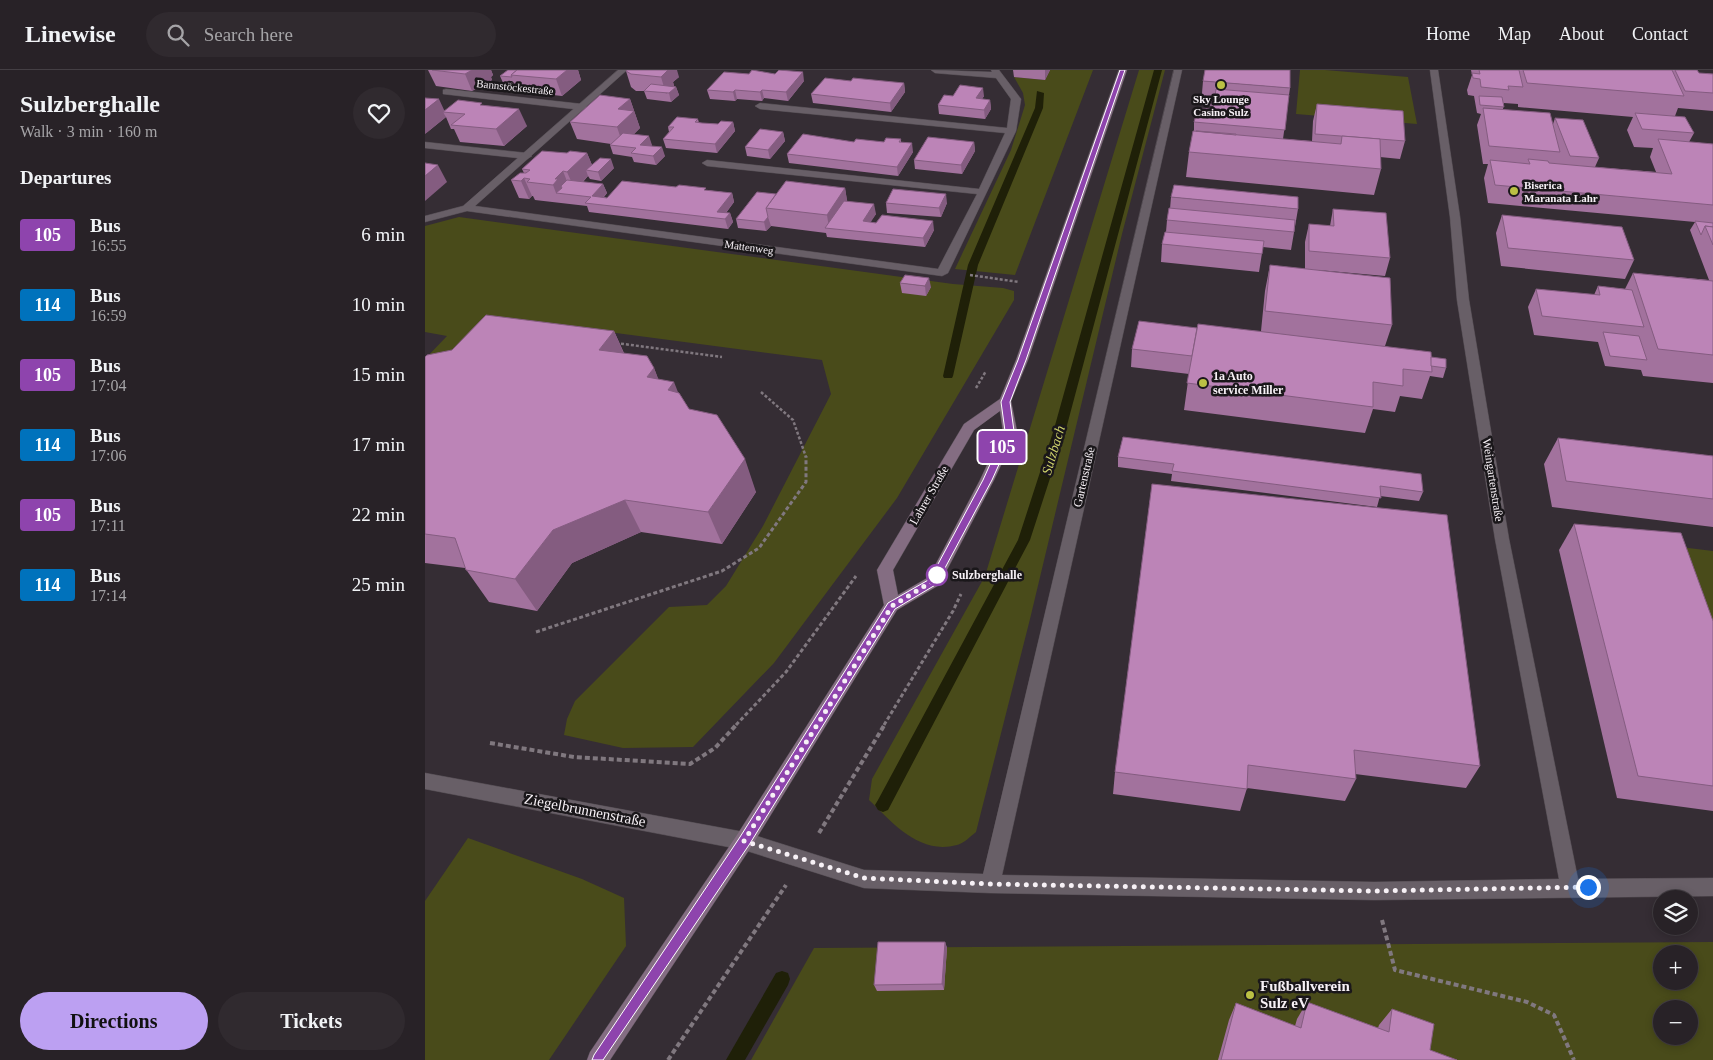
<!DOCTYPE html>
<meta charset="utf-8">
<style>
body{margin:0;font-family:Georgia,serif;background:#302a2f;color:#f1f3f6;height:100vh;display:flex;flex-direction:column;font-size:19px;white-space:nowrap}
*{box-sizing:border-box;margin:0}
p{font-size:16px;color:#a5a4a7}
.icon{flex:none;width:28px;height:28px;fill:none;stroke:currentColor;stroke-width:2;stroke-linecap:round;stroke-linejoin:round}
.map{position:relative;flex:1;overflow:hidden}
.drawer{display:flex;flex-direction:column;background:#282227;width:425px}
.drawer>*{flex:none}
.badge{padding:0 10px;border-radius:4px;font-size:18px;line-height:32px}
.tools{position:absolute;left:1228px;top:820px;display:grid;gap:10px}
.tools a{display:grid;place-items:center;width:45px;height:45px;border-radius:50%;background:#282227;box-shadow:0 2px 8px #0003,0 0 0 1px #443f44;font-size:25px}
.you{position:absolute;width:25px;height:25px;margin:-12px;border:4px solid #fff;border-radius:50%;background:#1a73e8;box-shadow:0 0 0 8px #1a73e833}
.map>.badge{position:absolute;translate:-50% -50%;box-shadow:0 0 0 2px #fff}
h2{padding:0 20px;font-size:19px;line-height:45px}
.round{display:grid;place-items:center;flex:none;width:52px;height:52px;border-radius:26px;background:#302a2f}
.headline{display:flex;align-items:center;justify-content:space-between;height:85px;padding:0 20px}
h1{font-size:24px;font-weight:700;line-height:38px}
.action{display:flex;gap:10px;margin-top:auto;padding:10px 20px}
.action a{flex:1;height:58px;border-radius:30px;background:#bca0f2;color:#111;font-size:20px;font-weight:700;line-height:58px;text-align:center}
.action a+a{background:#302a2f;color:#f1f3f6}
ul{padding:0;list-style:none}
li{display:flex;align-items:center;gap:15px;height:70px;padding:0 20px}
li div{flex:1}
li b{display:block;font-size:19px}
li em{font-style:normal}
li .badge{min-width:55px;font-weight:700;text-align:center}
header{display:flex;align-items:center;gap:30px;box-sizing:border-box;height:70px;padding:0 25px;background:#282227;border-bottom:1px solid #443f44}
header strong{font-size:24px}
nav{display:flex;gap:28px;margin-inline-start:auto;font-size:18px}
.search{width:350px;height:45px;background:#302a2f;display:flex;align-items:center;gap:12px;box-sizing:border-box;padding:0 18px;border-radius:28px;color:#a5a4a7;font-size:19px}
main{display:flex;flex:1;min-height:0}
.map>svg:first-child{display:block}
.green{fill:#494b1a;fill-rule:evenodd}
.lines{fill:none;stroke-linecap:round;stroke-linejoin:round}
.stream{fill:#1f2008;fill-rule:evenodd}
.lane-casing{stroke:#514a50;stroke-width:1}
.street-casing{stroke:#514a50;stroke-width:1}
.secondary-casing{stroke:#514a50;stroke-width:1}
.path-far2{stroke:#80787f;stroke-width:2.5;stroke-dasharray:3 2;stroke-linecap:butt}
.path-far1{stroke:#80787f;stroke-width:3;stroke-dasharray:4 2.5;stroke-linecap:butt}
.path{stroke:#80787f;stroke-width:4;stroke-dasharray:5 3;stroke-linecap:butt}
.lane{fill:#685f67;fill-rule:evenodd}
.street{fill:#685f67;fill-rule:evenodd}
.secondary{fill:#846d82;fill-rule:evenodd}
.wall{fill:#a2729d;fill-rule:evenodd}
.shaded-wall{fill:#845c80}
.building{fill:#bc84b7;stroke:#845c80}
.line{fill:#8e44ad;stroke:#fff}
.walk{stroke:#f7f1f6;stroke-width:5;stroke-dasharray:0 9}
.poi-dot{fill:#bbc044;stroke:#1a171a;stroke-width:2}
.stop-dot{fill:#fff;stroke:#8e44ad;stroke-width:2.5}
.labels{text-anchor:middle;stroke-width:5;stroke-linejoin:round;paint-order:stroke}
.far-street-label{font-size:11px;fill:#f7f1f6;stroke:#1a171a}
.far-poi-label{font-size:11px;font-weight:bold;fill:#f7f1f6;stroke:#1a171a}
.poi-label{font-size:12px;font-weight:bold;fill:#f7f1f6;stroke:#1a171a;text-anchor:start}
.street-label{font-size:12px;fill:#f7f1f6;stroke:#1a171a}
.stop-label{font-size:12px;font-weight:bold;fill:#f7f1f6;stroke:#1a171a;text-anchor:start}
.water-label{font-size:14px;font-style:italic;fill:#d0d46c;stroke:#1a171a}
.near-street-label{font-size:15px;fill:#f7f1f6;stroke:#1a171a}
.near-poi-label{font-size:15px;font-weight:bold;fill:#f7f1f6;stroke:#1a171a;text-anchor:start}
</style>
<header>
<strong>Linewise</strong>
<div class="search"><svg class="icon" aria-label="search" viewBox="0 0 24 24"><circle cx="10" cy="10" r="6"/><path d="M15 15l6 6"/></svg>Search here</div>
<nav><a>Home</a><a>Map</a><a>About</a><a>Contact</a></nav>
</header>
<main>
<section class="drawer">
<div class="headline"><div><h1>Sulzberghalle</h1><p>Walk · 3 min · 160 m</p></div><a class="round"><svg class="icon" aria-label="heart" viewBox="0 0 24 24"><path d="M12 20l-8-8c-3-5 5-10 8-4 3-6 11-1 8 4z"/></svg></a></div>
<h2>Departures</h2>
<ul>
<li><span class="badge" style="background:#8e44ad;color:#fff">105</span><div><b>Bus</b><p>16:55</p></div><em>6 min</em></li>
<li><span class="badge" style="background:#0072bc;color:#fff">114</span><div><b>Bus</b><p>16:59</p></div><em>10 min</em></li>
<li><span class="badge" style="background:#8e44ad;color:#fff">105</span><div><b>Bus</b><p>17:04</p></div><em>15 min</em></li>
<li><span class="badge" style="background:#0072bc;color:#fff">114</span><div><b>Bus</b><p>17:06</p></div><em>17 min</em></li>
<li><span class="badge" style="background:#8e44ad;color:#fff">105</span><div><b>Bus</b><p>17:11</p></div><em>22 min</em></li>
<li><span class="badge" style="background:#0072bc;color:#fff">114</span><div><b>Bus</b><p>17:14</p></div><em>25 min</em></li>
</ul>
<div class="action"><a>Directions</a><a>Tickets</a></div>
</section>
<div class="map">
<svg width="1288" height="990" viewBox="0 0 1288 990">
<rect width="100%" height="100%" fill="#352d34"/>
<g class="green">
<path d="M625,0h43l-78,205 -60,-6 56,-119 14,-45 -2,-12 -9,-16 31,3z"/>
<path d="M714,0h26l-43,164 -92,385 -54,213c-5,4 -13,12 -19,13 -38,10 -64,-22 -88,-45l3,-21 113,-203z"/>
<path d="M875,0h25l83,7 9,47 -121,-10z"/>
<path d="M34,147l494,67 50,4 11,3v9l-117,198 -123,165 -81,84 -70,1 -59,-13 3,-16 8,-18 94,-94 38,-2 19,-19 37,-60 68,-132 -9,-34 -328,-43 -65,71 -4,-29 22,-23 -22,-4v-106z"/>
<path d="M1255,477l33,4v97z"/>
<path d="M43,768l114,41 42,19 2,48 -77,114h-124v-159z"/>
<path d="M1288,872v118h-962l63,-112zM1236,884h28v27h-28zM1236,939h28v27h-28z"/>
</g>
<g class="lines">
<g class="stream">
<path d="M729,0h8l-96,359 -36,111 -142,270 -5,2 -5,-2 -3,-5 3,-5 140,-260 36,-111z"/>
<path d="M612,21l7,2 -1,15 -65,157 -25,111 -1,2h-8l-1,-2 25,-111 67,-157z"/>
<path d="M357,901l6,2 2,6 -2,6 -43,75h-19l50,-87z"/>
</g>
<g class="lane-casing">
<g id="lane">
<path d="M21,19l136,15 5,3 -5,3 -139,-16v-4z"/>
<path d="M0,72l102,11 5,3 -5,3 -102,-11z"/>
</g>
</g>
<g class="street-casing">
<g id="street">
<path d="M193,0h9l-152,136 463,63 39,-75 -270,-28 -5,-3 5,-3 272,29 26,-56 -245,-24 -5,-3 5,-3 247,25 4,-29 -15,-21 -61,-5 -4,-3 61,2 -1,-2h8l22,29 -5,32 -68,142 -6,3 -475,-65 -42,11v-6l38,-10z"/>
<path d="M749,0h8l-180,805 372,7 185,-3 -64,-340 -38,-239 -7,-83 -20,-147h8l22,147 9,83 40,239 69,340 135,-1v18l-339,4 -384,-7 -126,-5 -120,-38 -319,-61v-16l319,59 120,38 119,4z"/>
</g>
</g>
<g class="secondary-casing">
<path id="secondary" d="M694,0h8l-99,290 -17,41 6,30 -23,49 -55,105 -42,25 -146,237 -141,213h-23l3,-8 147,-217 147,-230 -7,-35 87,-146 36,-25 16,-39zM575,341l3,20 -23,49 -51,97 -31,18 -5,-25 81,-140z"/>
</g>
<g class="path-far2">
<path d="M545,205l49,7"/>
<path d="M191,273l106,14"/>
<path d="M551,318l10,-17"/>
<path d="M336,322l32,28 13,37"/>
</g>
<g class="path-far1">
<path d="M111,562l186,-61 37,-23 47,-66v-26"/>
<path d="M311,655l50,-53 70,-96"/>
<path d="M459,655l69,-114 8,-17"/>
</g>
<g class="path">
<path d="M65,673l84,14 116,7 25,-16 22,-24"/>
<path d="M394,763l66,-109"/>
<path d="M957,850l13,50 132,32 27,13 20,45"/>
<path d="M243,990l118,-175"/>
</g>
<use href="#lane" class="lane"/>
<use href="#street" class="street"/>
<use href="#secondary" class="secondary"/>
</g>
<g class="wall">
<path d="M3,0h63l2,5 -2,2 1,3 -20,11 -36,-5z"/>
<path d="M83,0h70l3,10 -19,16 -44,-5 -2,-5 -12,-1 -4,-9z"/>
<path d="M588,0h37l-5,10 -31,-3z"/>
<path d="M1046,0h226l2,3 14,1v37l-35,-3 -3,8 19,17 -5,9 24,2v239l-70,-7 -2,-6 -36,-4 -7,-24 -64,-7 -6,-28 8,-18 58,6 4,-9 27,3 8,-16 76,7 -19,-50 5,-8 -207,-19 -4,-25 4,-14h-5l-6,-39 4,-11 -4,-1 -3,-17 -6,-1 -1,-5 5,-15zM1079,33l14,1v3l115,10 -6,13 7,17 19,1 -3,9 6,15 -61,-5 4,-9 -44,-40 -2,6 -50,-15z"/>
<path d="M201,1l53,6 -6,5 1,4 2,1 3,8 -8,7 -24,-3 -3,-8h-8l-5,-4z"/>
<path d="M379,11l-16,20 -24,-3 -2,3 -25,-2 -2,2 -25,-2 -3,-9z"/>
<path d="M426,11l53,2 1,9 -14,20 -78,-9 -2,-9z"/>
<path d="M778,11l87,7 -7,51 29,2 1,-20 4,-17 88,37 -5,18 -20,-2 1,12 -7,26 -188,-18 3,-25 5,-21v-9l19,-13 1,-3 -13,-1z"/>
<path d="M528,26h31l-2,3 8,1 1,9 -6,10 -46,-5 -1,-9z"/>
<path d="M205,29l10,29 -6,6 18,11 -1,1 14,10 -9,9 -22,-3 -2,-5 -19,-3 -3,-9 1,-1 -34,-5 -7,-17z"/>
<path d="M59,35l43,21 -23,20 -44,-4 -6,-13h-3l-5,-12 -21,17 19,-23z"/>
<path d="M273,49l1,4 19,1 15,-2 2,9 -18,22 -51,-5 -3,-9 6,-7 -1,-5z"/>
<path d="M358,62l2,9 -15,18 -23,-3 -2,-9z"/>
<path d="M476,69v3l12,10 -15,24 -109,-13 -2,-9 67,-12h30z"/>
<path d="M549,72l1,9 -13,23 -47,-5 -1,-9z"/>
<path d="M142,83h20l5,12 22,3 -13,13 -11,-2 -2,-3 -5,6 20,2 4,9 -3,4 3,1 99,-8 26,3 2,9 -8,11h4l3,9 -5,7 -139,-17 -2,-6 -52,-6 -2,-4h-1l-3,3 -10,-1 -8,-18 13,-7 -2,-4z"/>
<path d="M420,118l2,13 29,13 -6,8 64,8 -9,17 -98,-10 -1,-4 -55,-7 -5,5 -28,-3 -2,-9 40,-25z"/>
<path d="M746,127l127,12 -7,41 -28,-3 -4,25 -98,-10 1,-18 4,-12 1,-12 3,-11z"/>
<path d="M461,133h61l-6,14 -54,-4z"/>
<path d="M908,139l57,49 -5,18 -67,-6 74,55 -7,21 46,11 15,11 -3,10 -13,-2 -8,23 -22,-3 -5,16 -22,-3 -8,24 -181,-23 5,-36 -58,-7 1,-18 65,-21 64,3 4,-40 5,-26 35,4v-27l4,-18 21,2z"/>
<path d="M1077,145l132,45 -9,19 -124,-13 -5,-33z"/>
<path d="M475,213l31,4 -5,9 -24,-3z"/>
<path d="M189,261l10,22 30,15 4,11 21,14 10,16 67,83 -34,52 -81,-12 -69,31 -35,48 -48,-9 -24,-34 -40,-5v-206z"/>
<path d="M698,367l300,55 -4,9 -39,-5 -3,11 -206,-26 1,-7 -54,-7v-10z"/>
<path d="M1133,368l155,18v71l-161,-20 -8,-43z"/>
<path d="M727,414l328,282 -14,22 -111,-14 1,5 -11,22 -98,-13 -7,23 -127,-17 2,-22z"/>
<path d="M1149,454l139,97v190l-96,-13 -58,-248z"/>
<path d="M520,872l2,6 -3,42 -67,1 -3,-6z"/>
<path d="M882,932l71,26 1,-3 13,-16 38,41 27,10h-239l11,-40 7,-17 59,23 2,-7z"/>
</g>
<g class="shaded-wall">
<path d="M47,0h19l2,5 -2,2 1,3 -20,11 -7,-17z"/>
<path d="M142,0h11l3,10 -19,16 -6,-17z"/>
<path d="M240,0h12l2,7 -6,5 1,4 -8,8 -5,-17z"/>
<path d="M620,0h5l-5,10z"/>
<path d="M378,2l1,9 -16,20 -2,-9z"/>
<path d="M479,13l1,9 -14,20 -1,-9z"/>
<path d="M251,17l3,8 -8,7 -2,-9z"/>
<path d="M558,18l1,8 -7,11 -1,-9z"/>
<path d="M310,20l2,9 -2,2 -2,-9z"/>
<path d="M337,20l2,8 -2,3 -2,-9z"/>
<path d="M14,29l6,13h-2l3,5 -21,17v-24z"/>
<path d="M205,29l10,29 -17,17 -6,-18 1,-18z"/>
<path d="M565,30l1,9 -6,10 -1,-9z"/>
<path d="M94,39l8,17 -23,20 -8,-17z"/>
<path d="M308,52l2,9 -18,22 -2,-9z"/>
<path d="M358,62l2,9 -15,18 -2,-9z"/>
<path d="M224,66l3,9 -9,9 -3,-9z"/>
<path d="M549,72l1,9 -13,23 -1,-9z"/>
<path d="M487,73l1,9 -15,24 -1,-9z"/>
<path d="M237,77l3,9 -9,9 -3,-9z"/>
<path d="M162,83l7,17h-8l2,6 -13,14 -8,-18z"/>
<path d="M186,89l3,9 -13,13 -3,-9z"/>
<path d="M13,95l9,17 -22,19v-25z"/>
<path d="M138,101l7,18 -14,4 -3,-8 2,-6z"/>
<path d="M99,108l8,18 -3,3 -8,-18z"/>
<path d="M178,114l4,9 -11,12 -4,-9z"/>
<path d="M420,118l3,18 -19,22 -2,-13z"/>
<path d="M307,123l2,9 -13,17 -4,-7z"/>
<path d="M521,124l1,9 -6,14 -2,-9z"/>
<path d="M449,134l2,10 -11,17 -2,-10z"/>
<path d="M305,143l3,9 -5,7 -3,-10z"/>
<path d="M343,147l3,9 -5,5 -2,-9z"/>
<path d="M508,151l1,9 -9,17 -2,-9z"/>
<path d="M504,208l2,9 -5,9 -1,-10z"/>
<path d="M189,261l14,32 -29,-13z"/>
<path d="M229,298l13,33 -20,-24z"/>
<path d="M249,312l13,33 -19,-25z"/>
<path d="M320,389l11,33 -34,52 -14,-32z"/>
<path d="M200,430l16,32 -69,31 -35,48 -22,-32 38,-49z"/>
<path d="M520,872l2,6 -3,42 -2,-6z"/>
</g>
<g class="building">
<path d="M7,0h40l-7,4z"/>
<path d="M83,0h9l-6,5 1,2 -12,-1z"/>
<path d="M92,0h50l-11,9 -45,-4z"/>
<path d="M202,0h41l-7,7 -30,-3 -5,-3z"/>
<path d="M327,0l23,4 4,-4 24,2 -17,20 -24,-2 -2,2 -25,-2 -2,2 -26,-2 17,-18 25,2z"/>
<path d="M780,0h85v18l-87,-7z"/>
<path d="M1054,0h40l4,17 -15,-1 1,4 -28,-3 -1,-8 -7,-1 -1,-5 8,1z"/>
<path d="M1098,0h149l12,26 -157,-13z"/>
<path d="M1250,0h22l2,3 14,1v19l-28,-2z"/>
<path d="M400,8l26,3 2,-3 51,5 -14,20 -79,-9z"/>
<path d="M226,14l25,3 -7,6 -25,-2z"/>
<path d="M535,15l23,3 -7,10 14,2 -6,10 -46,-5 6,-10 9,1z"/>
<path d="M791,19l73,6 -4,35 -91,-8 4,-14 15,1z"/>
<path d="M175,25l30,4 -12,10 16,2 -17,16 -47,-5z"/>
<path d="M1054,26l23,1 2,10 -24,-2z"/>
<path d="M0,28l14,1 -14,11z"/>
<path d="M33,30l24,3 -2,2 39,4 -23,20 -45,-4 14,-11 -22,-2z"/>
<path d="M892,34l86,7 2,30 -90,-7z"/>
<path d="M1058,38l67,5 10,39 -71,-6z"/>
<path d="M1210,43l50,4 9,16 -52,-4z"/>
<path d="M252,47l21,2 -3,3 7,1 16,1 3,-3 12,1 -18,22 -52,-5 11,-12h-6z"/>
<path d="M1130,48l28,2 16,38 -29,-2z"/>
<path d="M335,59l23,3 -15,18 -23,-3z"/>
<path d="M768,61l148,13 1,-8 38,3 1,30 -192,-17z"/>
<path d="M771,61h1l39,3v1z"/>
<path d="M198,63l26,3 -9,9 22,2 -9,9 -22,-3 5,-5 -26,-3z"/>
<path d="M378,64l51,8 2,-3 28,3 2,-4 15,1 -2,3 13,1 -15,24 -110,-13z"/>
<path d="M503,67l46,5 -13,23 -47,-5z"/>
<path d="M1233,69l55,5v61l-218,-20 -5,-25 40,4 -2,-5 20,2 1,2 123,11z"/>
<path d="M117,81l25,2 3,-2 17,2 -20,19 -4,-1 -8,8h3l-5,6 -26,-3 3,-3 -6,-1 -3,3 -10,-1 9,-7h6l4,-3 -8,-1z"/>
<path d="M175,88l11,1 -13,13 -12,-2z"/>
<path d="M0,93l13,2 -13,11z"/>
<path d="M142,110l36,4 -11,12 15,2 15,-17 54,6 3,-2 27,3 -2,2 28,3 -15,19 13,1 -5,6 -140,-16 6,-6 -35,-4 6,-5 -1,-2z"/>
<path d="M361,111l59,7 -18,27 -61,-7z"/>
<path d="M749,115l124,12v12l-127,-12z"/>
<path d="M468,119l53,5 -7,14 -53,-5z"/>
<path d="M332,122l19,2 -10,14 2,9 -4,5 -28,-3z"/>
<path d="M419,131l30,3 -11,17 13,2 6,-8 51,6 -10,17 -98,-10z"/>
<path d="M744,138l126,12 -1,12 -127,-12z"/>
<path d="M908,139l53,4 4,45 -81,-7v-27l25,2z"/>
<path d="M1077,145l120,12 12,33 -126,-12z"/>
<path d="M1270,151l18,2v4l-8,-1 -4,9z"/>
<path d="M1280,156l8,1v18z"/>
<path d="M740,162l99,9 -2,13 -100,-10z"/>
<path d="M845,195l120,13 2,47 -127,-14z"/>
<path d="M1208,203l80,8v74l-55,-6z"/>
<path d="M480,205l24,3 -4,8 -25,-3z"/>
<path d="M1173,216l34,4 12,37 -102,-11 -6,-27 64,6z"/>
<path d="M61,245l128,16 -15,19 48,6 7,12 -7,9 27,5 -6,8 11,3 10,16 28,6 28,44 -37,53 -83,-12 -72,30 -38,49 -49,-9 -11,-32 -30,-4v-177l2,-2 25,-5z"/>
<path d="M714,251l58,7 -5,28 -60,-7z"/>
<path d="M773,254l233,28 1,20 -29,-3v17l-30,-4v25l-186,-24z"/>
<path d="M1178,262l36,4 8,24 -37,-4z"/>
<path d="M1006,287l15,2v9l-15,-2z"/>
<path d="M698,367l298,37 2,18 -43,-6 1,12 -209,-27 2,-7 -56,-7z"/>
<path d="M1133,368l155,18v43l-147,-18z"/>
<path d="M727,414l295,31 33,251 -126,-16 2,29 -108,-14 -1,24 -132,-17z"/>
<path d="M1149,454l107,9 32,88v165l-75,-10z"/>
<path d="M453,872h67l-3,42 -68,1z"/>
<path d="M882,932l82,30 3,-23 42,15 -4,26 27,10h-236l15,-57 65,25z"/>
</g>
<path class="line" d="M695,0h5l-99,290 -16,42 4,29 -22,49 -54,101 -1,3 -42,25 -146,236 -146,215h-11l2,-5 146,-218 148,-234 42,-24 53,-99 22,-49 -4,-29 17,-42z"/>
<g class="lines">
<path class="walk" d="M512,505l-4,6 -41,25 -148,235 120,37 126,6 384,7 214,-4"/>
</g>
<g class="poi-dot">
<circle cx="796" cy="15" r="5"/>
<circle cx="1089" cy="121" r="5"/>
<circle cx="778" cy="313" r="5"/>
<circle cx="825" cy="925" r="5"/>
</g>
<circle class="stop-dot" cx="512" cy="505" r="10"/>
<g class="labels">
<g class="far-street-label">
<text transform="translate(90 17) rotate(6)" y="4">Bannstöckestraße</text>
<text transform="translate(324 177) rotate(8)" y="4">Mattenweg</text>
</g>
<g class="far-poi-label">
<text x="796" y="33">Sky Lounge<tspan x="796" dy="13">Casino Sulz</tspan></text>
<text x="1099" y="119" text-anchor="start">Biserica<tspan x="1099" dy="13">Maranata Lahr</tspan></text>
</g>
<g class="poi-label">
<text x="788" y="310">1a Auto<tspan x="788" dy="14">service Miller</tspan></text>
</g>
<g class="street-label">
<text transform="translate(659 407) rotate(-77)" y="4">Gartenstraße</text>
<text transform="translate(1068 410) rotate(81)" y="4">Weingartenstraße</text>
<text transform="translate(504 425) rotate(-60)" y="4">Lahrer Straße</text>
</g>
<g class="stop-label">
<text x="527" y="509">Sulzberghalle</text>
</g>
<g class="water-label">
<text transform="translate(628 380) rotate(-73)" y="5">Sulzbach</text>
</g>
<g class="near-street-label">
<text transform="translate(160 740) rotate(11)" y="5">Ziegelbrunnenstraße</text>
</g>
<g class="near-poi-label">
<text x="835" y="921">Fußballverein<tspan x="835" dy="17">Sulz eV</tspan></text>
</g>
</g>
</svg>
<div class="tools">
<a><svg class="icon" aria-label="layers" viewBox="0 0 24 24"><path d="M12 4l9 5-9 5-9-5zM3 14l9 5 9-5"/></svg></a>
<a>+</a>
<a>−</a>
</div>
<div class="you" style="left:1163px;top:817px"></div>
<b class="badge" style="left:577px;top:377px;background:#8e44ad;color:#fff">105</b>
</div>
</main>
